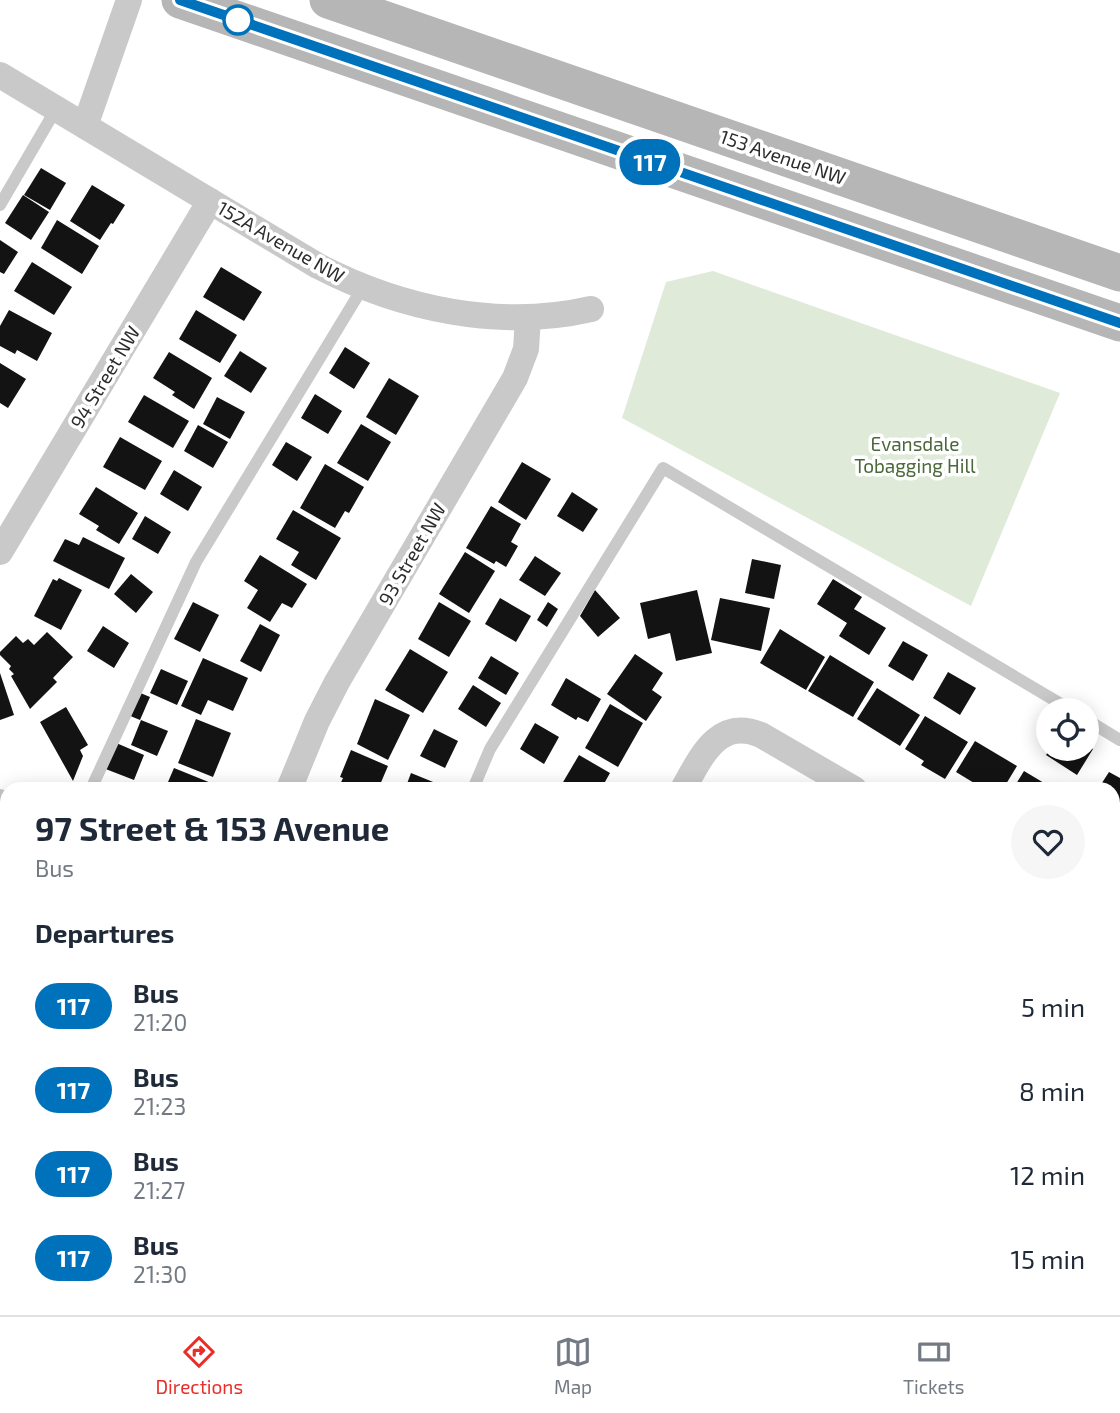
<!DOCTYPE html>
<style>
body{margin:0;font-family:"Exo 2",sans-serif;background:#f6f6f7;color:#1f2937;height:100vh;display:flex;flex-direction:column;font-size:26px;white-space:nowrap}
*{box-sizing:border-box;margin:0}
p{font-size:23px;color:#747a83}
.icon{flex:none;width:38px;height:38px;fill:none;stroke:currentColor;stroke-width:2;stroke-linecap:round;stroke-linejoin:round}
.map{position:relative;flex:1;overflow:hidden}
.sheet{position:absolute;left:0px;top:782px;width:1120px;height:534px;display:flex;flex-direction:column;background:#fff;border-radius:21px 21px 0 0;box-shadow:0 4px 18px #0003}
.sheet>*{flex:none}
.badge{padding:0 14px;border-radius:23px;font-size:24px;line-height:46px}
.fabs{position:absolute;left:1036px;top:698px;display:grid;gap:14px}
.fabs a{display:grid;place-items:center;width:63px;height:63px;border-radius:50%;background:#fff;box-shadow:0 4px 18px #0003;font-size:35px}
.map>.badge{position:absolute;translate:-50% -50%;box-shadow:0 0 0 4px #fff}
h2{padding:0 35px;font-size:26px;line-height:63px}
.round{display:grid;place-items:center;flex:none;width:74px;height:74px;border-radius:37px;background:#f6f6f7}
.summary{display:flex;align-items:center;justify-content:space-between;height:119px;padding:0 35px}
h1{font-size:33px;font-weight:700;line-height:52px}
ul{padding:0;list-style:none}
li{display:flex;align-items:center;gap:21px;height:84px;padding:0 35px}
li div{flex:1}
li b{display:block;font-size:26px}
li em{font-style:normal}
li .badge{min-width:77px;font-weight:700;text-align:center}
.tab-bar{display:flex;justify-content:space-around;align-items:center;height:98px;border-top:2px solid #e0e1e3;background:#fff;font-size:19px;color:#747a83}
.tab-bar a{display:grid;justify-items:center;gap:4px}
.tab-bar .current{color:#e82f29}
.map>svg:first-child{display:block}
.green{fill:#e0ead9}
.building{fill:#131313}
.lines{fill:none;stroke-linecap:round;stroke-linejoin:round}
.service{stroke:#c9c9c9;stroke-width:12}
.minor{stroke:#c9c9c9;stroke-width:26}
.secondary{stroke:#b6b6b6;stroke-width:37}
.line-casing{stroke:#fff;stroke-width:16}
.line{stroke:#0072bc;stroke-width:10}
.stop-dot{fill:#fff;stroke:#0072bc;stroke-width:3.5}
.labels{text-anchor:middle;stroke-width:7;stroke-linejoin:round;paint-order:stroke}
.street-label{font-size:19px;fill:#2c2c2c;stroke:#fff}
.park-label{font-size:19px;fill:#4a6839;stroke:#fff}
</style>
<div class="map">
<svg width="1120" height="1315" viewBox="0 0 1120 1315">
<rect width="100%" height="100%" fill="#fff"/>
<path class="green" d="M713,271l347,122 -89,213 -349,-188 44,-136z"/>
<g class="building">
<path d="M41,168l25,15 -16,27 -26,-15z"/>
<path d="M92,185l33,20 -12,19 -2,-1 -11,17 -30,-19z"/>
<path d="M23,195l26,17 -18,28 -26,-17z"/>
<path d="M57,220l42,26 -17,28 -41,-26z"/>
<path d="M0,240l18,12 -14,22 -4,-2z"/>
<path d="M32,262l40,25 -18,28 -40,-24z"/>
<path d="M221,267l41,25 -18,29 -41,-24z"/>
<path d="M9,310l43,23 -15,28 -20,-11 -2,4 -15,-8v-20z"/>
<path d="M196,310l41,25 -17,28 -41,-24z"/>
<path d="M345,347l25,16 -16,26 -25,-16z"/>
<path d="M240,351l27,17 -16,25 -27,-17z"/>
<path d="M169,352l43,26 -18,31 -22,-14 3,-3 -22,-14z"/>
<path d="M0,363l26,16 -18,29 -8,-5z"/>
<path d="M389,378l30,18 -23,39 -30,-18z"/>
<path d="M315,394l27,17 -14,23 -27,-16z"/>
<path d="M144,395l45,26 -16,27 -45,-26z"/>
<path d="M217,397l28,15 -15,27 -27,-15z"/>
<path d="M361,424l30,18 -23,39 -31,-18z"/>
<path d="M198,425l30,17 -15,26 -29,-17z"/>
<path d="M120,437l42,24 -17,29 -42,-23z"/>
<path d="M286,442l26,15 -15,24 -25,-16z"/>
<path d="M522,462l29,17 -25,41 -28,-18z"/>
<path d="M325,464l39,23 -15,26 -4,-2 -10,17 -35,-20z"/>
<path d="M174,470l28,17 -14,24 -28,-17z"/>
<path d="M96,487l42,26 -19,31 -23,-14 3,-4 -20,-12z"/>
<path d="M572,492l26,17 -15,23 -26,-16z"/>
<path d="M491,506l30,18 -10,18 7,4 -12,21 -10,-6 -2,3 -28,-16z"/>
<path d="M293,510l48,28 -25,42 -25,-15 8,-13 -23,-13z"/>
<path d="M145,516l26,16 -13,22 -26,-15z"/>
<path d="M83,537l42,21 -16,31 -56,-28 12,-22 14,6z"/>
<path d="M465,552l30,19 -26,42 -30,-19z"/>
<path d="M260,555l47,29 -15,24 -10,-5 -12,19 -23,-14 11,-18 -14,-9z"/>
<path d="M535,556l26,17 -16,23 -26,-16z"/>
<path d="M752,559l29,6 -7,34 -29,-6z"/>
<path d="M131,574l22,18 -17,21 -22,-19z"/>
<path d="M59,578l23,12 -21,40 -27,-14 19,-37 4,2z"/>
<path d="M833,579l29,18 -8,12 32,19 -17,27 -30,-19 8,-13 -30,-19z"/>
<path d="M595,590l25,28 -22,19 -18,-21z"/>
<path d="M697,590l15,63 -36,8 -6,-28 -22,6 -8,-36z"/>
<path d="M500,598l31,18 -15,26 -31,-18z"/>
<path d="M720,598l50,10 -9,43 -50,-11z"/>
<path d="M193,602l26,13 -19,37 -26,-13z"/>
<path d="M439,602l32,19 -22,36 -31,-18z"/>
<path d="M548,602l10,7 -11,18 -10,-7z"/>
<path d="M260,624l20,11 -19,37 -21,-11z"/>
<path d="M103,626l26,17 -15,25 -27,-17z"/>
<path d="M780,629l45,28 -19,33 -46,-27z"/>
<path d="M47,632l26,25 -20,21 4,4 -27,27 -19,-33 3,-2 -5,-5 2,-3 -11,-11v-3l16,-16 7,7 5,-4 6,6z"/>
<path d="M903,641l25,14 -15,26 -25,-15z"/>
<path d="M410,649l38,23 -25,41 -38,-23z"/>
<path d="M635,654l28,19 -11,17 10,7 -16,24 -39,-27z"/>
<path d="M830,655l44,27 -21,35 -45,-26z"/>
<path d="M491,656l28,17 -13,22 -28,-17z"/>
<path d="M203,658l45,20 -15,33 -25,-11 -7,15 -20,-9z"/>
<path d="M161,669l27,12 -11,24 -27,-12z"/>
<path d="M948,672l28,16 -16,27 -27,-17z"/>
<path d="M0,673l14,42 -14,5z"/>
<path d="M566,678l35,21 -13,23 -10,-5 -2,3 -25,-15z"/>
<path d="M473,685l28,18 -15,24 -28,-18z"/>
<path d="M877,688l43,27 -20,31 -43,-27z"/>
<path d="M138,692l12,5 -10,23 -12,-5z"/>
<path d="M375,699l35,16 -22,45 -31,-16z"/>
<path d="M610,704l33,19 -25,44 -33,-19z"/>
<path d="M66,707l22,38 -8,5 3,6 -10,25 -33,-59z"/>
<path d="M925,716l43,26 -23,37 -24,-14 3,-4 -19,-12z"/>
<path d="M196,719l35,14 -18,44 -35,-14z"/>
<path d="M141,720l27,11 -11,25 -26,-11z"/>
<path d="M535,723l24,14 -15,27 -24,-15z"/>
<path d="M434,729l24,12 -13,27 -25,-12z"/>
<path d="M975,741l42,25 -14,23h-19l-28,-17z"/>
<path d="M114,742l30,13 -10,25 -31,-12z"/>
<path d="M1087,745l6,4 -16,26 -31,-20 4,-6h37z"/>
<path d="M351,750l37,16 -9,21 5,2h-46l5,-11 -3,-1z"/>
<path d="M579,755l31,18 -9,16h-42z"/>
<path d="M174,768l37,15 -3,6h-43z"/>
<path d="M1024,771l30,18h-41z"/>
<path d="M1109,772l11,6v33l-7,-4v-18h-15z"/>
<path d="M411,773l27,11 -2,5h-31z"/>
<path d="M1114,833l6,3v45l-7,-4z"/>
<path d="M1,841l6,3v59l-7,-3z"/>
<path d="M1120,1028v36l-7,-5v-19z"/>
<path d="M0,1077l7,3v33l-7,-3z"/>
<path d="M1114,1085l6,3v35l-7,-5z"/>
<path d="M1113,1176l7,3v32l-7,-3z"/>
<path d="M1113,1237l7,3v33l-2,5 -5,-2z"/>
<path d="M0,1238l7,6v25l-7,9z"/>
<path d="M189,1309h32l1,1 -3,5h-34z"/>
<path d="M328,1309h55l-3,6h-55z"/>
<path d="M503,1309h44l-3,6h-44z"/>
<path d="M869,1309h51l-4,6h-50z"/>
</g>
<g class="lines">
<g class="service">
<path d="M0,205l56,-96"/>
<path d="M1087,720l33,20"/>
<path d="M91,789l105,-227 167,-275"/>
<path d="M473,789l17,-40 173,-281 408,242"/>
<path d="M0,795l7,2"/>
<path d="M0,1025l7,-17"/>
<path d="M1113,1159l7,3"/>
<path d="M0,1218l7,6"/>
<path d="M111,1309l7,6"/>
<path d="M687,1309l10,6"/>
<path d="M253,1315l2,-6"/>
</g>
<g class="minor">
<path d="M0,75l318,191c83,43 181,64 273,43"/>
<path d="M85,126l44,-126"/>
<path d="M0,552l210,-351"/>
<path d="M289,789l28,-68 20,-39 178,-304 11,-29 2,-31"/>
<path d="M683,789c18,-32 35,-72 78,-54l93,54"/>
<path d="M1113,944l7,4"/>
<path d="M0,980l7,2"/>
<path d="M1036,1309l11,6"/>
<path d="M45,1315l5,-6"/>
<path d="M457,1315l2,-6"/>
</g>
<g class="secondary">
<path d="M180,0l940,323"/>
<path d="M328,0l792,273"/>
</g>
</g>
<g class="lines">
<g class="line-casing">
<path id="line" d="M180,0l940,323"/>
</g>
<use href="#line" class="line"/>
</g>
<circle class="stop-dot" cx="238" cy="20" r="14"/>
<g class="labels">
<g class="street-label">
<text transform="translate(783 157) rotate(19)" y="7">153 Avenue NW</text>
<text transform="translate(281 242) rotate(30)" y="7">152A Avenue NW</text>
<text transform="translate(105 377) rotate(-59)" y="7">94 Street NW</text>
<text transform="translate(412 554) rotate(-60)" y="7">93 Street NW</text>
</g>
<g class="park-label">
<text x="915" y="451">Evansdale<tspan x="915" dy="22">Tobagging Hill</tspan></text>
</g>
</g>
</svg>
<div class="fabs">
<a><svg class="icon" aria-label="locate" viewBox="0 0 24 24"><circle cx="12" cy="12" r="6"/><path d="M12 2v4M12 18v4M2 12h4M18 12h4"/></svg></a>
</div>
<b class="badge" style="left:650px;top:162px;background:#0072bc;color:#fff">117</b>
<section class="sheet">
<div class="summary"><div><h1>97 Street &amp; 153 Avenue</h1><p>Bus</p></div><a class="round"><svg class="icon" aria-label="heart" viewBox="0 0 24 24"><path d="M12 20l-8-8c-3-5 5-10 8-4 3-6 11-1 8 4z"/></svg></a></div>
<h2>Departures</h2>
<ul>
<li><span class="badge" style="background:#0072bc;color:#fff">117</span><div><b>Bus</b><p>21:20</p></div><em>5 min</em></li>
<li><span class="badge" style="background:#0072bc;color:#fff">117</span><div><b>Bus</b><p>21:23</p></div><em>8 min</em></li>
<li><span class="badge" style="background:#0072bc;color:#fff">117</span><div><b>Bus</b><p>21:27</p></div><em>12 min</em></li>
<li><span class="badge" style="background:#0072bc;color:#fff">117</span><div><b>Bus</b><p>21:30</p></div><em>15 min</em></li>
</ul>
</section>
</div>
<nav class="tab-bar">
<a class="current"><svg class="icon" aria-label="directions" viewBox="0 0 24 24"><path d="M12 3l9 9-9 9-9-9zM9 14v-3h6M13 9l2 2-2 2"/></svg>Directions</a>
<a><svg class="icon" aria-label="map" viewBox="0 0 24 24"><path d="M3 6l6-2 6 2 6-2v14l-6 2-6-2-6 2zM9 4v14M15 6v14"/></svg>Map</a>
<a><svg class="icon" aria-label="tickets" viewBox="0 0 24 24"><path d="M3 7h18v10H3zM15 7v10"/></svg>Tickets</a>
</nav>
